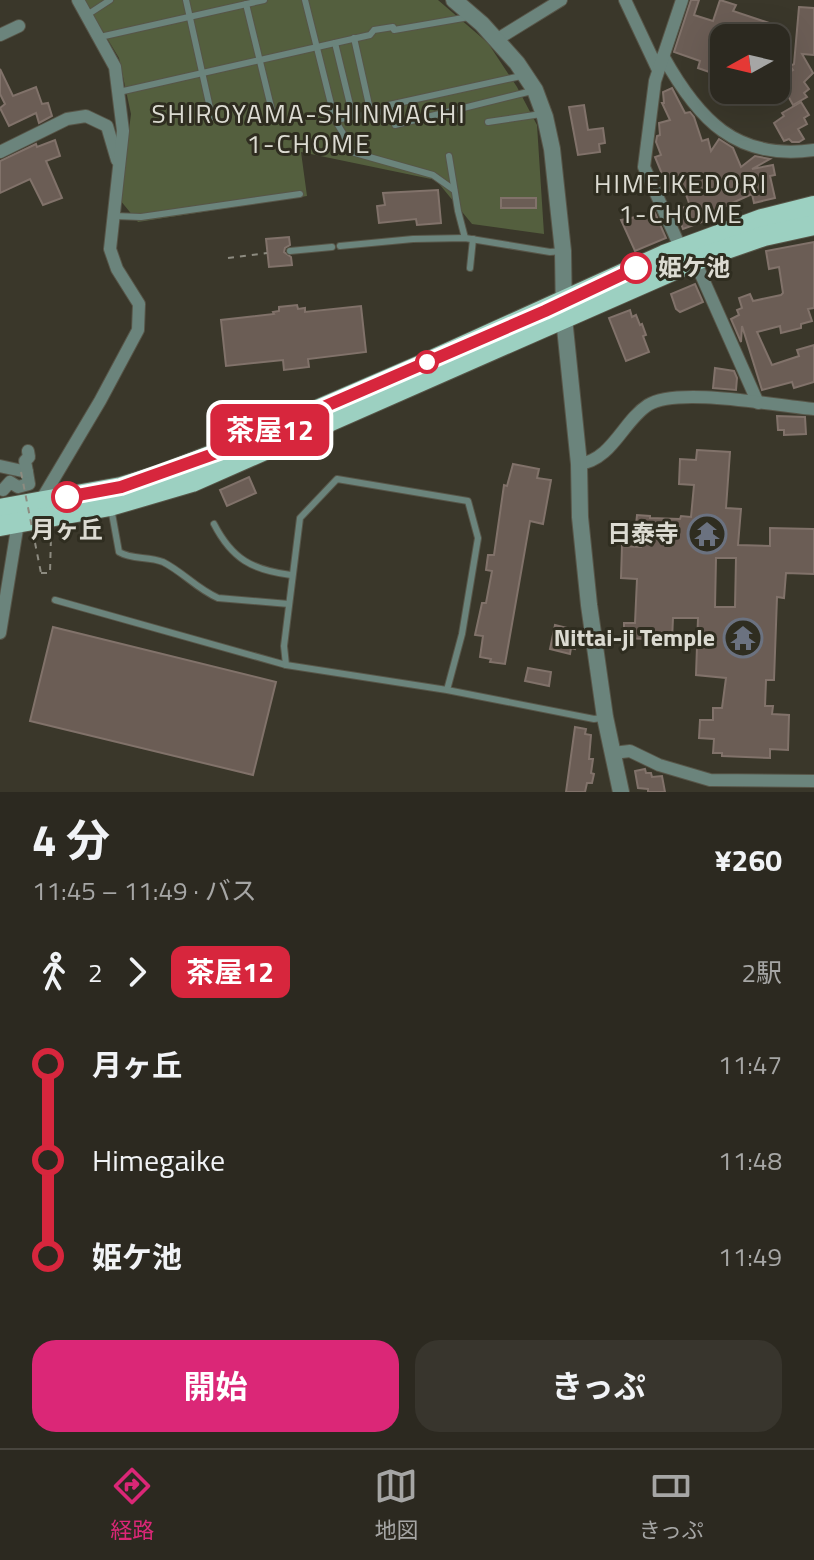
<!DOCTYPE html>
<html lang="ja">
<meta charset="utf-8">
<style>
body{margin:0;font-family:"Titillium Web","Noto Sans JP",sans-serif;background:#38352d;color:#f1f3f6;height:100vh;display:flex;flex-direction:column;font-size:30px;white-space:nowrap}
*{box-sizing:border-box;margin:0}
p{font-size:26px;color:#a6a6a5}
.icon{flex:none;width:44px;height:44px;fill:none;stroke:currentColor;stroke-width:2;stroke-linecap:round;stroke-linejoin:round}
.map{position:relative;height:792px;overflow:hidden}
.side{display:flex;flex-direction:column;background:#2c2920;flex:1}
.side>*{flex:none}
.badge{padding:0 16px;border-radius:12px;font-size:28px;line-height:52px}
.needle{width:52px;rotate:262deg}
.fabs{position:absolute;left:710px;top:24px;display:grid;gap:16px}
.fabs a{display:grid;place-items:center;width:80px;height:80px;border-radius:16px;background:#2c2920;box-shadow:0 8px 32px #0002,0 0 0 2px #48453e;font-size:40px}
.map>.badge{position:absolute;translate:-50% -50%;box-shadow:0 0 0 4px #fff}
.legs{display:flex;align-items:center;gap:12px;height:88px;padding:0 32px;font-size:26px}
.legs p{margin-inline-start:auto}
.overview{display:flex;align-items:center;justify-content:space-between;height:136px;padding:0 32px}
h1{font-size:44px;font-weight:700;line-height:60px}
.button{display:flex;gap:16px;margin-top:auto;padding:16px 32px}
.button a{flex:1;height:92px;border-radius:24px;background:#db2777;color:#fff;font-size:32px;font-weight:700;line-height:92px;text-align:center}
.button a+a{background:#38352d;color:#f1f3f6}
ul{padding:0 32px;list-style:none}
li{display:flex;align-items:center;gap:28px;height:96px;font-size:30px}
li i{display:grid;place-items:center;width:12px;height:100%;margin:0 10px;background:currentColor}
li i::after{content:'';width:20px;height:20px;margin:-10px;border:6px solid;border-radius:50%;background:#2c2920}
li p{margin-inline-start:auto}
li:first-child i{background:linear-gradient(#0000 50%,currentColor 0)}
li:last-child i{background:linear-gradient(currentColor 50%,#0000 0)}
.menu{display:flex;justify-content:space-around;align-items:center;height:112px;border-top:2px solid #48453e;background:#2c2920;font-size:22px;color:#a6a6a5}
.menu a{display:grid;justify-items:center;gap:4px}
.menu .active{color:#db2777}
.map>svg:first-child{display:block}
.green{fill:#545f3e}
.building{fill:#6b5d55;stroke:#81726a;stroke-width:2;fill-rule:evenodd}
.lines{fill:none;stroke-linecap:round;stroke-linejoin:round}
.service-casing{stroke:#575548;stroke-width:8}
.minor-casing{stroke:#575548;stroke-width:14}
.tertiary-casing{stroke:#575548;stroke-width:18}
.primary-casing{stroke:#575548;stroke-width:22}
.path{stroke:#8d8b80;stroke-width:2;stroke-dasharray:6 6;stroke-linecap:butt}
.service{stroke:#6b847c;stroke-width:6}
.minor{stroke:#6b847c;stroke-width:12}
.tertiary{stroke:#6b847c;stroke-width:16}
.primary{stroke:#9cd0c1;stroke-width:20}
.path-bridge{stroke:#8d8b80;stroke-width:2;stroke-dasharray:6 6;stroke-linecap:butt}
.line-1-casing{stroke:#fff;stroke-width:18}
.line-1{stroke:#d7263d;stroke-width:12}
.stop-1-dot{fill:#fff;stroke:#d7263d;stroke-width:4}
.labels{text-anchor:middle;stroke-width:6;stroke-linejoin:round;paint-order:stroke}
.stop-label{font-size:24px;font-weight:bold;fill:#dcdbd2;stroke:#2f2d20;text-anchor:start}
.poi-label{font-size:24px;font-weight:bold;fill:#dcdbd2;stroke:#2f2d20;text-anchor:end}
.neighbourhood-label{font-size:26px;letter-spacing:2px;fill:#dcdbd2;stroke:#2f2d20}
</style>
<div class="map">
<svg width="814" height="792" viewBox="0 0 814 792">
<rect width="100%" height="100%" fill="#3a372a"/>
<path class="green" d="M84,0h354l50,43 29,44 20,38 7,109 -72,-10 -36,-44 -135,-28 6,44 -169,26 -18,-22 11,-86 -12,-56z"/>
<g class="building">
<path d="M691,0h8l-5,15 19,6 7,-21 16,5 -3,6 48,16 -3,13 -2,-2h-52l-3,27 -6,-2 -3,10 -14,-5 2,-7 -26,-9z"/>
<path d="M799,7l15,1v47l-12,-1 11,19 -9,9 5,7 -5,4 3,4 -14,8 -6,-11 3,-2 -3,-10 4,-3 -3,-6 5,-3 -3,-4 4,-2z"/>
<path d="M0,69l13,27 23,-9 6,17 6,-1 4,13 -13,7 -3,-10 -27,13 -9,-18 5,-4 -5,-10z"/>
<path d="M672,88l13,25 5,-1 4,5 8,24 6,-2 3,12 8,-12 14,9 8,19 14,-11 15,3 -18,10 21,-4 2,10 -5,1 5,22 -21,5 -2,-9 -44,20 2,5 -27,10 -7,-20 14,-3 -7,-20 -14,5 -14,-34 6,-2 -5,-13 1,-6 3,-1 -1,-12 11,-3 -8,-17h2l-1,-11z"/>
<path d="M801,102l8,13 -5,3 3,6 -9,5 6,10 -5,3h-7l-3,-3 -5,2 -10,-18 10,-7 -2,-3z"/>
<path d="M584,105l4,25 15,-2 2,15 -6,1 1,8 -22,3 -9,-48z"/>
<path d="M55,140l5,16 -14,5 16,37 -19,7 -13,-26 -30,14v-32l36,-17 1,3z"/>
<path d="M438,190l3,33 -24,2 -1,-6 -37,4 -2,-17 8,-1 -2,-12z"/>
<rect x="501" y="198" width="35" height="10"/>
<path d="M655,213l11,25 -31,13 -14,-31z"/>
<path d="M289,237l1,8 -5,3 -1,4 7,5 1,8 -23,2 -3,-28z"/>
<path d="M814,242v66l-6,1 4,12 -11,3v4l-20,5 -1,-7 -23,6 15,33 27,-9 -2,-6 17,-5v37l-20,6 -2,-6 -30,8 -20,-64 -1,16 -10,-23 8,-4 -2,-5 5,-2 -3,-10 11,-4 3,7 28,-6 2,-2 -4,-26 -10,2 -3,-18z"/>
<path d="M695,284l8,18 -23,10 -4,-3 -5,-15z"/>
<path d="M297,305l1,4 7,-1v4l56,-6 5,46 -58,7 1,8 -25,3 -1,-10 -57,6 -5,-46 53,-6 -1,-2 6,-1v-4z"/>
<path d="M630,310l2,7 4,-2 4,10 2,-1 4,11 -3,1 6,16 -23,9 -17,-43z"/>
<path d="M715,368l19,3 3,7 -1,12 -23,-2z"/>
<path d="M777,416l28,1 1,17 -22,1v-5h-6z"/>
<path d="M697,450l33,2 -4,56 15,1 -3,36 32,1v-18l44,1v45l-28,-1 -2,25 -7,-1 -3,83h-8l-1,26h8l-1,8 17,1 -1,35 -18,-1v9l-48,-2v-3h-9l1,-14 -15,-1 1,-18h13v-12h9l4,-30 -30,-3 2,-57h-25l-1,22 -48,-2v-15h11l2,-44 -16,-1 1,-32 19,1 1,-22h-6l1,-10 13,1v2l30,1 1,-3 10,1 3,-32 -15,-1 1,-25 16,1zM716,558h20l-1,49h-20z"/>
<path d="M513,464l26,5 -2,9 14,2 -8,44 -13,-3 -25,143 -15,-2 1,-3 -11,-2 3,-21 -8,-1 7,-32h4l6,-32 -6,-1 2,-15h6l10,-70 3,1z"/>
<path d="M249,477l7,16 -29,13 -7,-16z"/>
<path d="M555,625l20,5 -1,5 4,1 -3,13 -4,-1 -1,6 -20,-5z"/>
<path d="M53,627l223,55 -23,93 -223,-54z"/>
<path d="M528,668l23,4 -2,14 -24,-5z"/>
<path d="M575,727l11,2 -1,5 6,1 -2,24h4l-2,14 3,1 -2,9h-5l-2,9h-19z"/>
<path d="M645,769l1,4h5l1,4 10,-1 3,16h-17v-3l-10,-1 -3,-17z"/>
</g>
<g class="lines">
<g class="service-casing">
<g id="service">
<path d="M186,0l26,117"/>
<path d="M305,0l30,120 9,15 4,16 85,24 21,15"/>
<path d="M246,4l28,115"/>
<path d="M87,15l23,-15"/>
<path d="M100,37l164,-37"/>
<path d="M354,38l17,76"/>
<path d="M335,43l18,74"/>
<path d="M521,76l-132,29 6,20 137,-34"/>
<path d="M119,92l251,-57 4,-5 19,-3 1,3 75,-13"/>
<path d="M335,120l56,-10"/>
<path d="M488,122l53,-8"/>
<path d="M449,156l9,55 7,27"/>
<path d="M115,216l26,1 159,-23"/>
<path d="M340,246l73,-7 52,-1 85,14 13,-1"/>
<path d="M290,251l42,-4"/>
<path d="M470,268l3,-29"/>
<path d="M111,508l8,44c13,8 29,4 44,10 20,10 34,27 55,36l71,6"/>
<path d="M214,524c18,35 38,46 77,51"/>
<path d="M55,600l231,65"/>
<path d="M447,690l15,-56 16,-96 -10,-37 -131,-22 -37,39 -16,128 2,19 161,25 147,29 8,-1"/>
</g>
</g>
<g class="minor-casing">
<g id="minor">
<path d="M625,0l33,70"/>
<path d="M0,35l19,-9"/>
<path d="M496,40l65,-40"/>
<path d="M663,56c35,63 73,105 151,94"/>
<path d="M0,152l67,-33 19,-3 21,10 10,34"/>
<path d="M681,249l-37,-82 11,-86 27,-81"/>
<path d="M695,261l63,142"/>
<path d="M579,464c33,-4 44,-43 69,-59 29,-19 129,1 166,4"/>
<path d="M0,466l27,6 2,12 -11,3 -8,-5 -7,8"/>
<path d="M27,472l-2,-11 4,-4 -1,-6"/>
<path d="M40,502l60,-101 38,-71 1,-26 -22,-35 -7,-20 13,-118 -8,-64 -37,-67"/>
<path d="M0,633l18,-110"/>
<path d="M613,753l17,-2 29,14 51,15 104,1"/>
</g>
</g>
<g class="tertiary-casing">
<path id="tertiary" d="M454,0l28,24 35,39 18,27 10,27 7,32 11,102 1,67 15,146 1,53 9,88 16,112 16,75"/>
</g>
<g class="primary-casing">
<g id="primary">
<path d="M0,509l121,-22 39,-12 62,-24 199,-86 243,-110 98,-36 52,-13"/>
<path d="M0,526l110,-20 82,-24 514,-226 58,-20 50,-11"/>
</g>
</g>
<g class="path">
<path d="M228,258l39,-5"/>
<path d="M41,573h9l1,-37"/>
</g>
<use href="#service" class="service"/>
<use href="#minor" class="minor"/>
<use href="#tertiary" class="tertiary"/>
<use href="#primary" class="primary"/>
<path class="path-bridge" d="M21,472l20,101"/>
</g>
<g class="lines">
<g class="line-1-casing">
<path id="line-1" d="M67,497l54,-10 101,-36 323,-140 91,-43"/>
</g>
<use href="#line-1" class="line-1"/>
</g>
<defs>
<g id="temple-ring" transform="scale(2)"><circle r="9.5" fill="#2f2d20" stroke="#6b7280" stroke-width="1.5"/><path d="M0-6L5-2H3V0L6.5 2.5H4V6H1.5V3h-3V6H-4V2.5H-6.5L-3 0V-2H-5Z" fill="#6b7280"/></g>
</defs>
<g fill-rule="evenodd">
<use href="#temple-ring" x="707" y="534"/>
<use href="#temple-ring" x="743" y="638"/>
</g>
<g class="stop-1-dot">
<circle cx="636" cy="268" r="14"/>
<circle cx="427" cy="362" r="10"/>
<circle cx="67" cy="497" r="14"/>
</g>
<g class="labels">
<g class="stop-label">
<text x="658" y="276">姫ケ池</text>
<text x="67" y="538" text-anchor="middle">月ヶ丘</text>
</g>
<g class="poi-label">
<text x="679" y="542">日泰寺</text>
<text x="715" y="646">Nittai-ji Temple</text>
</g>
<g class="neighbourhood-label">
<text x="309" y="123">SHIROYAMA-SHINMACHI<tspan x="309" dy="30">1-CHOME</tspan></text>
<text x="681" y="193">HIMEIKEDORI<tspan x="681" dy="30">1-CHOME</tspan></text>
</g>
</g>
</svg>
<div class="fabs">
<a><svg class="needle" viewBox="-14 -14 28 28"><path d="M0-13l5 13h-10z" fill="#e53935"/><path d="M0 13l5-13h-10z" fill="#a6a6a5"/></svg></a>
</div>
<b class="badge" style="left:270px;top:430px;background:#d7263d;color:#fff">茶屋12</b>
</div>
<section class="side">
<div class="overview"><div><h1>4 分</h1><p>11:45 – 11:49 · バス</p></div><b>¥260</b></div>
<div class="legs"><svg class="icon" aria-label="walk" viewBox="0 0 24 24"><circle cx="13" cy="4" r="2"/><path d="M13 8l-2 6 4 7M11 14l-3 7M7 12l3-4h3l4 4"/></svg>2<svg class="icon" aria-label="forward" viewBox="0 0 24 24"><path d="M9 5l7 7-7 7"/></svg><b class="badge" style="background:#d7263d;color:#fff">茶屋12</b><p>2駅</p></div>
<ul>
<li><i style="color:#d7263d"></i><b>月ヶ丘</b><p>11:47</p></li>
<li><i style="color:#d7263d"></i><span>Himegaike</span><p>11:48</p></li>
<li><i style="color:#d7263d"></i><b>姫ケ池</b><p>11:49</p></li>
</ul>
<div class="button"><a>開始</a><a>きっぷ</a></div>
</section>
<nav class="menu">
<a class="active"><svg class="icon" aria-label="directions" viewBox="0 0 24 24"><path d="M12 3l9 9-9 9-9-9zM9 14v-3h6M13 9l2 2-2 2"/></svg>経路</a>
<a><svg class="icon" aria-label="map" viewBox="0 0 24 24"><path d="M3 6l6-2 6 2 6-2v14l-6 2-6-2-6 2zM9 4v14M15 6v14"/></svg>地図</a>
<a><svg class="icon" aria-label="tickets" viewBox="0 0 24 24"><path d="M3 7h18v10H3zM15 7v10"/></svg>きっぷ</a>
</nav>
